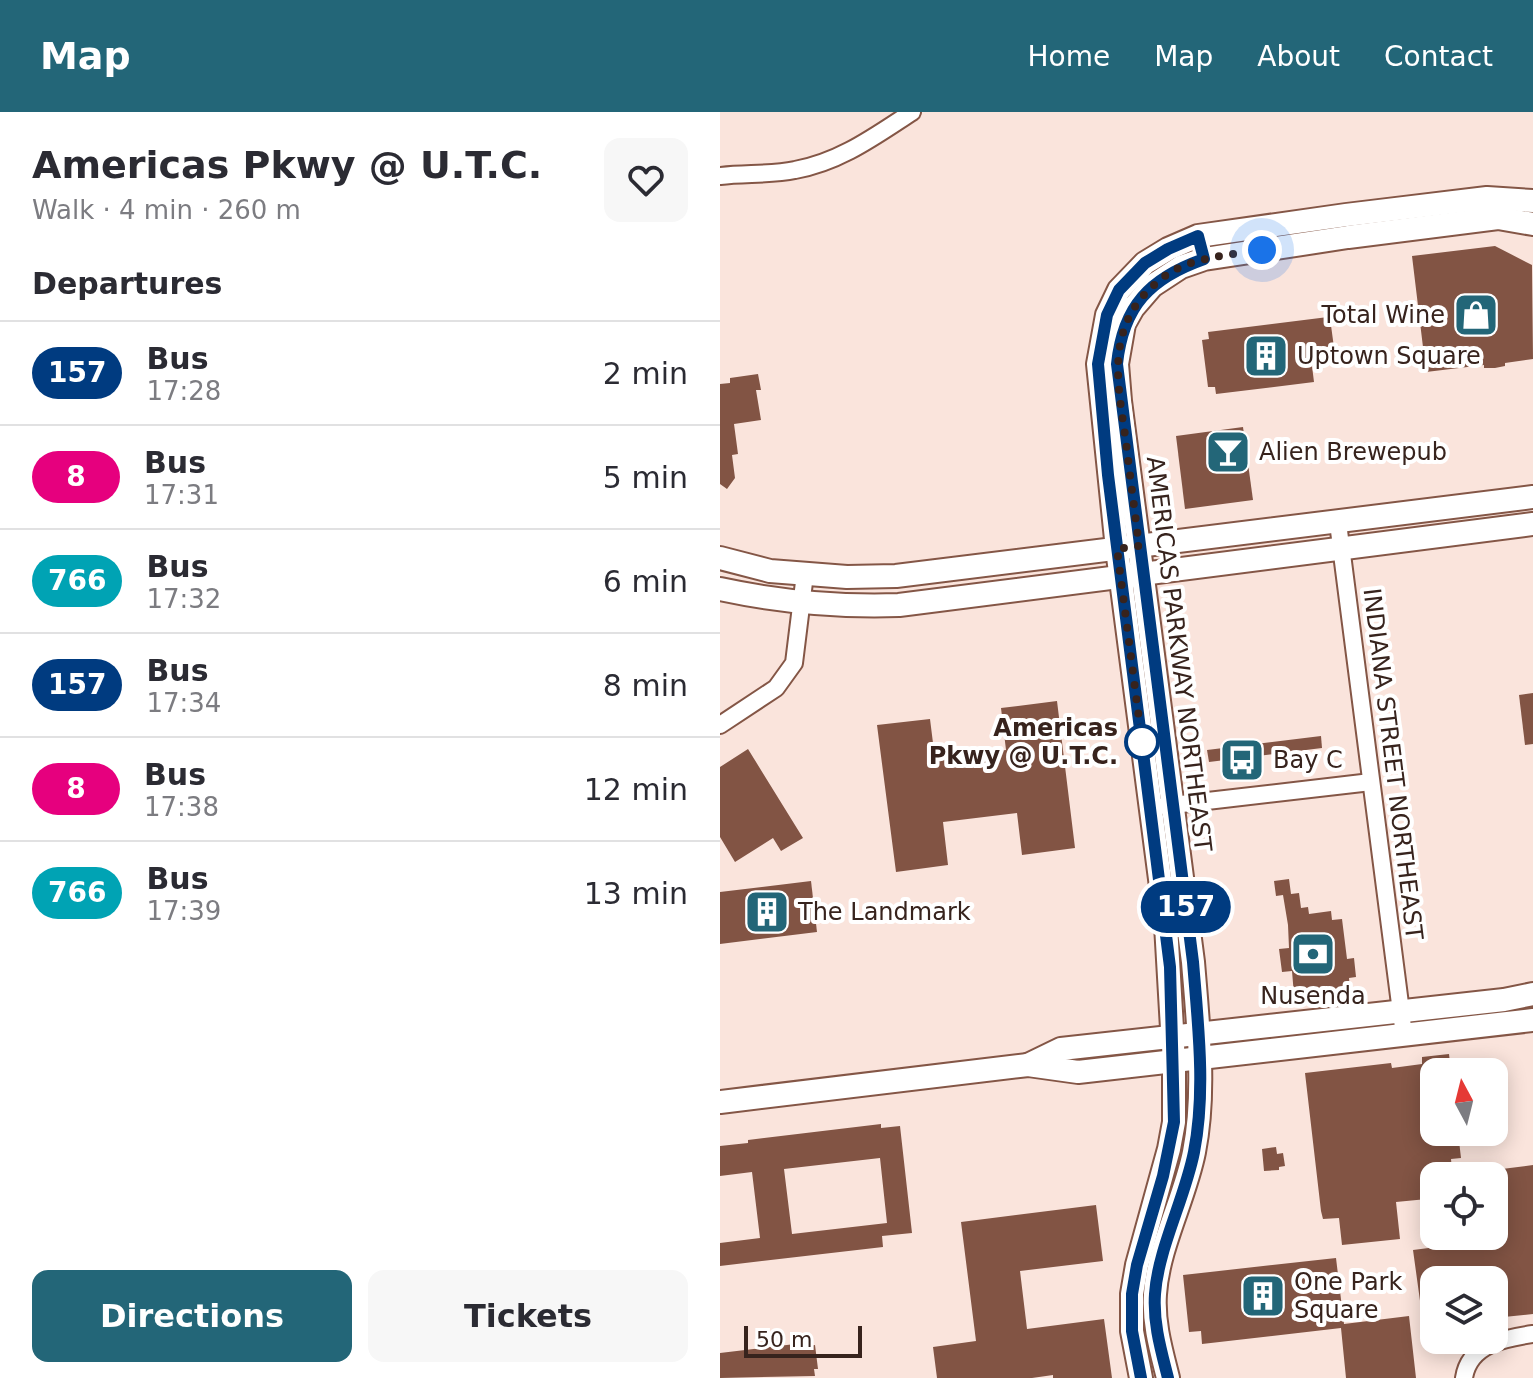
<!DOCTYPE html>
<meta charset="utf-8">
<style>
body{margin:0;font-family:"DejaVu Sans",sans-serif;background:#f7f7f7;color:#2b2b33;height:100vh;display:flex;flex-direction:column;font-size:30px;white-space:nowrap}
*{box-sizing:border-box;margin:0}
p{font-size:26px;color:#7c7c81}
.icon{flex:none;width:44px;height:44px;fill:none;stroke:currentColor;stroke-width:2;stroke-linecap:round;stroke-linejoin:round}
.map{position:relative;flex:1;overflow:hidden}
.sheet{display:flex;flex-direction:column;background:#fff;width:720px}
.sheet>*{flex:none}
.badge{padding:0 16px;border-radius:26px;font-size:28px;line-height:52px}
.needle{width:52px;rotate:353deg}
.controls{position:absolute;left:700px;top:946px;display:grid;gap:16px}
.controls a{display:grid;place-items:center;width:88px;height:88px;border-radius:16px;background:#fff;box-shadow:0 4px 20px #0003;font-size:40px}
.scale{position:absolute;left:24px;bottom:20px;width:118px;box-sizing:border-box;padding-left:8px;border:4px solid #37231d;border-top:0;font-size:22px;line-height:28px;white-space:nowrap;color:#37231d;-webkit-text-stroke:6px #fff;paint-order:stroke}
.you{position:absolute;width:40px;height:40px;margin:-20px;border:6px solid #fff;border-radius:50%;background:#1a73e8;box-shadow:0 0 0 12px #1a73e833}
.map>.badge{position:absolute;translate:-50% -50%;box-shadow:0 0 0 4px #fff}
h2{padding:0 32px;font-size:30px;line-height:72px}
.round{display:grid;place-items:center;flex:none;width:84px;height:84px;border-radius:16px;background:#f7f7f7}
.summary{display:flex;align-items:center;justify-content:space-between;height:136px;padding:0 32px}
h1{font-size:38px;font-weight:700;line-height:60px}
.primary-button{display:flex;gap:16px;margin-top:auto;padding:16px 32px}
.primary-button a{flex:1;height:92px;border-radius:16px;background:#236678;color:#fff;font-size:32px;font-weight:700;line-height:92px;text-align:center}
.primary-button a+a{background:#f7f7f7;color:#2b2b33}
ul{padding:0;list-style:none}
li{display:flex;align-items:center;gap:24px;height:104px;padding:0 32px;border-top:2px solid #e1e1e2}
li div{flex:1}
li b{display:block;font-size:30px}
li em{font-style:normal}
li .badge{min-width:88px;font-weight:700;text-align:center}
header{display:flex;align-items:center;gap:48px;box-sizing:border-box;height:112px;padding:0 40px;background:#236678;color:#fff}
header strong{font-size:38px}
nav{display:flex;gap:44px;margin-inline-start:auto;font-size:28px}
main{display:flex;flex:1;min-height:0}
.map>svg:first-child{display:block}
.building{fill:#825444;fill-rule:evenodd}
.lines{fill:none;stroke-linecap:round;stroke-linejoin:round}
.street-casing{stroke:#845646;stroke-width:20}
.secondary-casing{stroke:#845646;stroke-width:26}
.street{stroke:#fff;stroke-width:16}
.secondary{stroke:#fff;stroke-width:22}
.line-casing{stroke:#fff;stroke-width:18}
.line{stroke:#003b80;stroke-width:12}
.walk{stroke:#37231d;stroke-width:8;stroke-dasharray:0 14.4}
.stop-dot{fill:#fff;stroke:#003b80;stroke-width:4}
.labels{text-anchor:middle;stroke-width:8;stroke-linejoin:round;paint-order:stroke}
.poi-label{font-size:24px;fill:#37231d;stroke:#fff;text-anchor:start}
.street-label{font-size:24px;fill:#37231d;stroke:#fff}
.stop-label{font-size:24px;font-weight:bold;fill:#37231d;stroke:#fff;text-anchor:end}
</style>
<header>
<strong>Map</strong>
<nav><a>Home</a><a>Map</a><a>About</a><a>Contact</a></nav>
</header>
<main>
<section class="sheet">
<div class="summary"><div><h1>Americas Pkwy @ U.T.C.</h1><p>Walk · 4 min · 260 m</p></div><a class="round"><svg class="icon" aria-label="heart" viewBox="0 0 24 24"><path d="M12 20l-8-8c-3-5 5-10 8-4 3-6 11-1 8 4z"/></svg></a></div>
<h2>Departures</h2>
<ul>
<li><span class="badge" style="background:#003b80;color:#fff">157</span><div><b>Bus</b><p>17:28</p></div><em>2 min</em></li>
<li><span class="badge" style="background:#e6007e;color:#fff">8</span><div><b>Bus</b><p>17:31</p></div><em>5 min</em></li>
<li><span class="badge" style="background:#00a3b4;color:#fff">766</span><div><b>Bus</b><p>17:32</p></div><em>6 min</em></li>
<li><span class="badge" style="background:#003b80;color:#fff">157</span><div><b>Bus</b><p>17:34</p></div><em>8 min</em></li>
<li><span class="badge" style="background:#e6007e;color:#fff">8</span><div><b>Bus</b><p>17:38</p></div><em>12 min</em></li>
<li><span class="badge" style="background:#00a3b4;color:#fff">766</span><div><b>Bus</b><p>17:39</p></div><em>13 min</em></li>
</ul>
<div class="primary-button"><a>Directions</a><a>Tickets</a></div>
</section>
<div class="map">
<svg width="813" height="1266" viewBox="0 0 813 1266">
<rect width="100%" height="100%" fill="#fae4dc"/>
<g class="building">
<path d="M775,134l37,19 1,94 -28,4v3l-10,2h-11v-3l-58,7 -14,-116z"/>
<path d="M608,205l2,1 5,37 -16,2 1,8 -8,1 2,16 -98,12 -1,-7h-7l-6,-47 7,-1 -1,-7z"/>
<path d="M38,262l3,16h-5l5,30 -27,4 4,30 -6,1 3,23 -8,11 -7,-5v-100l10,-1v-5z"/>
<path d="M523,315l10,73 -68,9 -9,-73z"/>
<path d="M813,581v51l-8,1 -6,-50z"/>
<path d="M337,589l18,147 -53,7 -5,-42 -74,9 5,43 -52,7 -19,-147 53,-6 5,40 71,-9 -5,-42z"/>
<path d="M601,624l1,12 -113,14 -2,-12z"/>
<path d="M28,637l55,89 -22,13 -8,-13 -38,24 -15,-25v-70z"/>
<path d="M569,767l2,15 8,-1 2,15 7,-1 1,7 22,-3 1,9 10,-1 5,40 7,-1 2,19 -7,1 1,11 -56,6 -2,-24 -10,1 -3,-23 10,-1 -1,-23 -5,-30 -7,1 -2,-15z"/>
<path d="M91,769l6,51 -97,12v-52z"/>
<path d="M729,942l2,18h-17v60h24l3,26 -10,1 1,11 -11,1 1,5h-8v7h-3l2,11 -7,1 1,4 -31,3 4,37 -58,6 -3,-27 -16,1 -2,-8 -16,-138 86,-10 1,5 30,-4v-7z"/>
<path d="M161,1012v4l19,-2 12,107 -30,3 1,11 -163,19v-23l40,-5 -8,-66 -32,4v-30l28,-3v-3zM160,1046l7,65 -95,11 -8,-65z"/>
<path d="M556,1035l1,7 6,-1 2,13 -6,1v3l-15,1 -2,-22z"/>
<path d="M813,1053v149l-39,4v-38h-60v26l-13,2 -8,-58 39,-5 -1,-9h43v-66z"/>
<path d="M376,1093l7,56 -83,10 7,58 77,-10 8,59h-59v-3l-21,3h-95l-4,-31 43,-6 -15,-119z"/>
<path d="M616,1146l8,66 65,-8 7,62h-70l-5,-50 -139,16 -1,-13 -12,1 -6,-57z"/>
<path d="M75,1232v4l20,-3 3,24h-4l1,7 -95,2v-25z"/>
</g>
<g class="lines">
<g class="street-casing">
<g id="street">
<path d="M0,64c25,-3 51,-1 75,-6 45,-8 80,-34 117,-58"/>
<path d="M618,411l66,512"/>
<path d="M0,613l56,-37 18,-25 11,-89"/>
<path d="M444,694l207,-24"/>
<path d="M744,1266c5,-34 41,-40 69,-44"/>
</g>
</g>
<g class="secondary-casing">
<g id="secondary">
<path d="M0,446l50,13 77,6 49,-1 637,-79"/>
<path d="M0,477c60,13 118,18 179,16l634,-81"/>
<path d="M308,953l33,-16 443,-49 29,-6"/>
<path d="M0,990l308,-37 50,7 455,-52"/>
<path d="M421,1266l-9,-47v-37l5,-29 32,-116 5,-27v-59l-8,-138 -49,-376 -19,-185 9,-49 12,-25 26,-27 23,-14 30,-13 148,-21 141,-17 46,3"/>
<path d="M448,1266c-7,-28 -15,-55 -13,-84 3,-47 30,-96 39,-142 12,-61 4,-128 -1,-190l-73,-561 -3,-37 7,-40 9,-16 19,-22 29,-19 23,-8 144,-22 150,-19 35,6"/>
</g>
</g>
<use href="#street" class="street"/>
<use href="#secondary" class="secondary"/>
</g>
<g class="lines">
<g class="line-casing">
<path id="line" d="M421,1266l-9,-47v-37l5,-29 26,-89 11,-54 -4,-155 -62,-492 -10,-111 9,-49 12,-25 26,-27 23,-14 30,-13 6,23c-54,19 -81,47 -87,105l76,598c5,62 13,129 1,190 -9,46 -36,97 -39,142 -2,29 6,56 13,84"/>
</g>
<use href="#line" class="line"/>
<path class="walk" d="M422,630l-25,-193 22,-3c-4,-34 -9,-69 -13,-104 -7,-51 -20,-104 18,-147 11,-12 24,-23 39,-29 25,-10 52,-12 79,-16"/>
</g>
<defs>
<g id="shop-square" transform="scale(2.3)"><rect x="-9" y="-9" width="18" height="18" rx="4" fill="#236678" stroke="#fff"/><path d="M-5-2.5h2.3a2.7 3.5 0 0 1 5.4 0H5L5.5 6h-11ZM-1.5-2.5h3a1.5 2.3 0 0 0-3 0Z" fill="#fff"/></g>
<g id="building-square" transform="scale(2.3)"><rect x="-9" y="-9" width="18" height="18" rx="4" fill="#236678" stroke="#fff"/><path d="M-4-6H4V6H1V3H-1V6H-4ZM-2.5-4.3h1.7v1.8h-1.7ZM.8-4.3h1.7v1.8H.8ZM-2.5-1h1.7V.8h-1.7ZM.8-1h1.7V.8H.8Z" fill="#fff"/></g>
<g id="bar-square" transform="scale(2.3)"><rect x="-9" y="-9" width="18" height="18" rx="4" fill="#236678" stroke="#fff"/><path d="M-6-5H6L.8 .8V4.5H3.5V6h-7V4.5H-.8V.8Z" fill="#fff"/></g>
<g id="bus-square" transform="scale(2.3)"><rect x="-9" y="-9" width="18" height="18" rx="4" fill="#236678" stroke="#fff"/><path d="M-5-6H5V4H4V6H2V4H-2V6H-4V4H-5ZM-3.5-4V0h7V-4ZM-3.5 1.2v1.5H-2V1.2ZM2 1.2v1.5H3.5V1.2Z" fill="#fff"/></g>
<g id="bank-square" transform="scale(2.3)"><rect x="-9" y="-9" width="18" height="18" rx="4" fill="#236678" stroke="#fff"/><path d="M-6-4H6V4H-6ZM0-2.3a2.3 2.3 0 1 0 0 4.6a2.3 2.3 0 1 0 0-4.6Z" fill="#fff"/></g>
</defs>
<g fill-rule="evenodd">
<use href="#shop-square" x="756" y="203"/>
<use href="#building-square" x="546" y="244"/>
<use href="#bar-square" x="508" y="340"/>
<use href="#bus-square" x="522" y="648"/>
<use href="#building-square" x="47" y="800"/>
<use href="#bank-square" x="593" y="842"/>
<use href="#building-square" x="543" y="1184"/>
</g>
<circle class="stop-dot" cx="422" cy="630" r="16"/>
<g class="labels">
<g class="poi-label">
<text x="725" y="211" text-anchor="end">Total Wine</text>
<text x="577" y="252">Uptown Square</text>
<text x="539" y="348">Alien Brewepub</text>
<text x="553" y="656">Bay C</text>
<text x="78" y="808">The Landmark</text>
<text x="593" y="892" text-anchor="middle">Nusenda</text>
<text x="574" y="1178">One Park<tspan x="574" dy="28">Square</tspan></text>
</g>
<g class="street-label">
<text transform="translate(459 542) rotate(83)" y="8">AMERICAS PARKWAY NORTHEAST</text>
<text transform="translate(673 652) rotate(83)" y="8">INDIANA STREET NORTHEAST</text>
</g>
<g class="stop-label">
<text x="398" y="624">Americas<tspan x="398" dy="28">Pkwy @ U.T.C.</tspan></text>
</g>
</g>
</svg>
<div class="controls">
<a><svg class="needle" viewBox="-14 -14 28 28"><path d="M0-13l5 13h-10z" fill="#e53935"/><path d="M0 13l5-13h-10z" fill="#7c7c81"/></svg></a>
<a><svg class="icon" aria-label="locate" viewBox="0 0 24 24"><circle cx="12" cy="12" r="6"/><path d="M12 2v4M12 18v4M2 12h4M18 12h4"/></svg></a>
<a><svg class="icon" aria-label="layers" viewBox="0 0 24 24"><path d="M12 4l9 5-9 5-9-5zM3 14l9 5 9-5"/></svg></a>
</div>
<div class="scale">50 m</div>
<div class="you" style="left:542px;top:138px"></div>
<b class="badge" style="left:466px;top:795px;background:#003b80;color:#fff">157</b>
</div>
</main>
